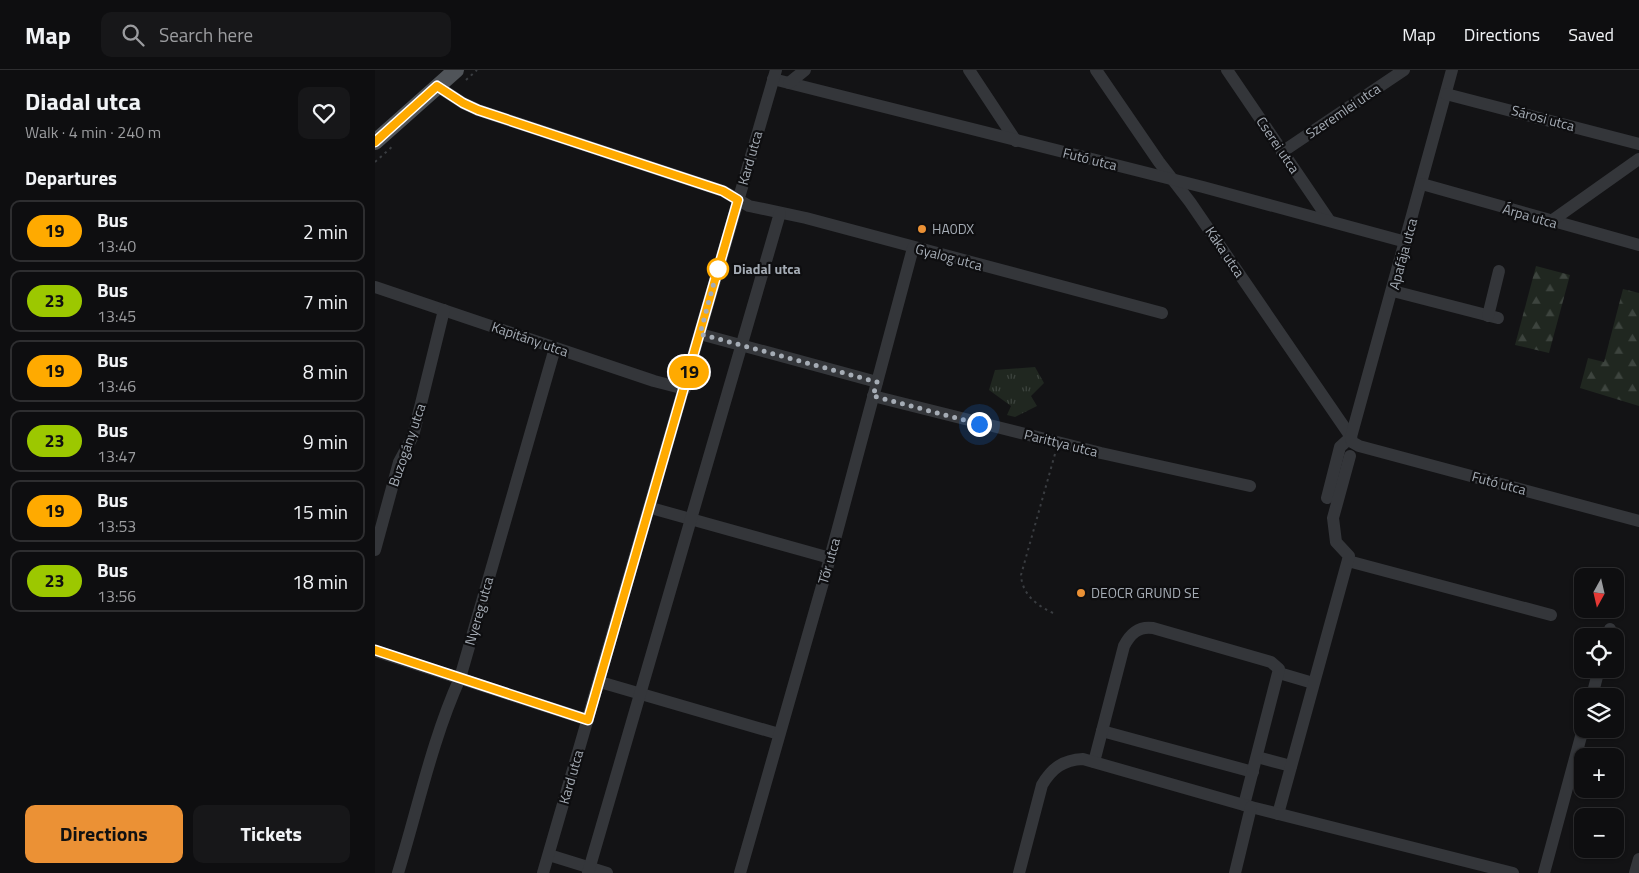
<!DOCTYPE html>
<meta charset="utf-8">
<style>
body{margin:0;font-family:"Titillium Web",sans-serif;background:#171719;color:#f1f3f6;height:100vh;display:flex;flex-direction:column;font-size:19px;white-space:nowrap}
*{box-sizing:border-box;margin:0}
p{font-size:16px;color:#9b9c9f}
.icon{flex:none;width:28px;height:28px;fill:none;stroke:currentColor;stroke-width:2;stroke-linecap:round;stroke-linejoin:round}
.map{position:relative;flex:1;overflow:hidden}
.panel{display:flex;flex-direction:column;background:#0e0e10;width:375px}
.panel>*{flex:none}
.badge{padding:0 10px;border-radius:16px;font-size:18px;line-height:32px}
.needle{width:32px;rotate:188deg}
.controls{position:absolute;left:1199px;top:498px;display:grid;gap:10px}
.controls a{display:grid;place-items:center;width:50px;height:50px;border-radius:10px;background:#0e0e10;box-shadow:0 1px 4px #0004,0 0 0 1px #2e2e30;font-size:25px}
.you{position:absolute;width:25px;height:25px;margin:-12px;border:4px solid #fff;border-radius:50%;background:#1a73e8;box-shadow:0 0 0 8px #1a73e833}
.map>.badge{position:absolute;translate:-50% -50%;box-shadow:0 0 0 2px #fff}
h2{padding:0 25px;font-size:19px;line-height:45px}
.round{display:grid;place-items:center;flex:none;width:52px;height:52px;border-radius:10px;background:#171719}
.summary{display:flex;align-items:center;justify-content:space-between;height:85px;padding:0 25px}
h1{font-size:24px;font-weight:700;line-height:38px}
.button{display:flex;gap:10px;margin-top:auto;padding:10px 25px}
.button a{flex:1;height:58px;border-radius:10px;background:#eb9135;color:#111;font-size:20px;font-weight:700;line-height:58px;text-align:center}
.button a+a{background:#171719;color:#f1f3f6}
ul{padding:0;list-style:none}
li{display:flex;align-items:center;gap:15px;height:62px;margin:0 10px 8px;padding:0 15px;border:2px solid #2e2e30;border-radius:10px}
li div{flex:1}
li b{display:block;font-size:19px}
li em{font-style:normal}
li .badge{min-width:55px;font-weight:700;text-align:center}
header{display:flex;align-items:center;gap:30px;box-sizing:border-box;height:70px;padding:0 25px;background:#0e0e10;border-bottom:1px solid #2e2e30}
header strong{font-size:24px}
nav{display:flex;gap:28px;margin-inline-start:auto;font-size:18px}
.search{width:350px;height:45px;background:#171719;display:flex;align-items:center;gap:12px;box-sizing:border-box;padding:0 18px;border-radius:10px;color:#9b9c9f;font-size:19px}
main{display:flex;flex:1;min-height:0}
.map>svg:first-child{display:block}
.forest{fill:url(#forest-firs)}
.park{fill:url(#park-tufts)}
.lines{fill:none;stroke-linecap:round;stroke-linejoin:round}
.path{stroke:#3a3d41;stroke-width:2;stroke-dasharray:2.5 4;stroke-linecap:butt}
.minor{stroke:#34363a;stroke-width:12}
.major{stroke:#505459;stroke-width:16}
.line-casing{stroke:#fff;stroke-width:11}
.line{stroke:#fa0;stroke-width:8}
.walk{stroke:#a5acb5;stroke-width:5;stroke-dasharray:0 9}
.poi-dot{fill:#eb9135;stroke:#0e0e10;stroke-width:2}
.stop-dot{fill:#fff;stroke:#fa0;stroke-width:2.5}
.labels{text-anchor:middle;stroke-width:4.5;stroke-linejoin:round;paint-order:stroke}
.street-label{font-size:14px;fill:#a5acb5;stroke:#0e0e10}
.poi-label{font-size:14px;fill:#a5acb5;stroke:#0e0e10;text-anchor:start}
.stop-label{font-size:14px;font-weight:bold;fill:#a5acb5;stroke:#0e0e10;text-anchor:start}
</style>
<header>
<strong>Map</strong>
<div class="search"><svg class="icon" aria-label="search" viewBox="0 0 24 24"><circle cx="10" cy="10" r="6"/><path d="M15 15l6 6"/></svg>Search here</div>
<nav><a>Map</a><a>Directions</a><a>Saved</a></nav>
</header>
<main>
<section class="panel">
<div class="summary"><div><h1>Diadal utca</h1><p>Walk · 4 min · 240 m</p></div><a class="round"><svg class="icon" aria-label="heart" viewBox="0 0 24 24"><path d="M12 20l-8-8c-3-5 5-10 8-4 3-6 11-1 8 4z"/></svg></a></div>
<h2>Departures</h2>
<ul>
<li><span class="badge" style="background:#fa0;color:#111">19</span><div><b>Bus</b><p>13:40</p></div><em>2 min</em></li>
<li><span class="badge" style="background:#9cc800;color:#111">23</span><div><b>Bus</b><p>13:45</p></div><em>7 min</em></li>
<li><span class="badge" style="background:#fa0;color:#111">19</span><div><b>Bus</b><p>13:46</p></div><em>8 min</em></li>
<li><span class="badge" style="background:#9cc800;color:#111">23</span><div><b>Bus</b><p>13:47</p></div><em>9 min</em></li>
<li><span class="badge" style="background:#fa0;color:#111">19</span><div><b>Bus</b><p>13:53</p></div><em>15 min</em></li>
<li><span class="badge" style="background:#9cc800;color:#111">23</span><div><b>Bus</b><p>13:56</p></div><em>18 min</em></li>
</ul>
<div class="button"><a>Directions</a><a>Tickets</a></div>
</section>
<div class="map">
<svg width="1264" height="803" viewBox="0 0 1264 803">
<defs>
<pattern id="forest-firs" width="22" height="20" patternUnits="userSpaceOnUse" patternTransform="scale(1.25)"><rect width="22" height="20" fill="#202720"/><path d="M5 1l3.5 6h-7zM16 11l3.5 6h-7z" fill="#3d443e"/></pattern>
<pattern id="park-tufts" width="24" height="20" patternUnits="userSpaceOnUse" patternTransform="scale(1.25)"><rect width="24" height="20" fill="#202720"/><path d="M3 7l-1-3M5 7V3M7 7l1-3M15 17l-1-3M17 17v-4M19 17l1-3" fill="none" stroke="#3d443e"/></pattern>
</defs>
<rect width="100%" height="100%" fill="#131315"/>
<g class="forest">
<path d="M1161,196l34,9 -21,78 -34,-8z"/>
<path d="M1248,219l16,4v113l-59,-18 8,-30 16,4z"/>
</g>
<path class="park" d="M660,297l9,16 -13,13 6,10 -22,11 -8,-2 4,-9 -22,-16 6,-20z"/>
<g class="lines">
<g class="path">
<path d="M91,10l11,-10"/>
<path d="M0,92l19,-17"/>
<path d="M678,543c-17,-8 -31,-19 -32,-38l34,-121"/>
</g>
<g class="minor">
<path d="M594,0l47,71"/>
<path d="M721,0l63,92 31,40 161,235 -11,10 -13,51"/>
<path d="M852,0l102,150"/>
<path d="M1077,0l-101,367 1,5 7,4 280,75"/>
<path d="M398,9l430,108 203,55"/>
<path d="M414,13l16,-13"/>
<path d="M62,16l26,17 15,7 245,81 26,15 57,12 356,95"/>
<path d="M1071,24l193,50"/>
<path d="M907,82l122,-82"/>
<path d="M1047,114l217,61"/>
<path d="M1175,152l89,-63"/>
<path d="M0,217l279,94 31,8"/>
<path d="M1018,221l105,27"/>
<path d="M1113,246l11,-45"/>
<path d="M325,264l177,48"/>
<path d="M498,326l228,57 149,33"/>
<path d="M276,438l179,50"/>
<path d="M0,480l24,-88 14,-26 31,-126"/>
<path d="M973,491l203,54"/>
<path d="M1233,566l2,-7"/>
<path d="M0,581l213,69"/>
<path d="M904,603l34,10"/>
<path d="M225,612l179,52"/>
<path d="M1217,626l7,-27"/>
<path d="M727,661l151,41"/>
<path d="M882,687l34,9"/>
<path d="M719,692l30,-116c6,-12 14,-20 29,-18l118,34 8,7 -35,136"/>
<path d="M903,744l71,-258 -13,-14 -3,-24 17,-62"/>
<path d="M174,785l58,18"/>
<path d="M23,803c20,-65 34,-133 62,-195l95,-330"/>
<path d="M168,803l233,-803"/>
<path d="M213,803l192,-660"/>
<path d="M365,803l90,-315 83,-310"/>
<path d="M644,803l23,-88c10,-17 21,-25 41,-26l168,48 262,66"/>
<path d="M860,803l16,-66"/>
<path d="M1169,803l39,-144"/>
<path d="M1260,803l4,-14"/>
</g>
<path class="major" d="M0,72l81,-72"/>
</g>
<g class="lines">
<g class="line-casing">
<path id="line" d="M0,72l62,-56 26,17 15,7 245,81 15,9 -150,520 -213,-70"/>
</g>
<use href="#line" class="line"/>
<path class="walk" d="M343,199l1,-5 -19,70 177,48 -4,14 106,28"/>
</g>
<g class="poi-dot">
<circle cx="547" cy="159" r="5"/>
<circle cx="706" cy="523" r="5"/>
</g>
<circle class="stop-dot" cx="343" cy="199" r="10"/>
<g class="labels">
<g class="street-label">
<text transform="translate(968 41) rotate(-34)" y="5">Szeremlei utca</text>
<text transform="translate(1168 48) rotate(15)" y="5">Sárosi utca</text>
<text transform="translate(903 75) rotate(56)" y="5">Cserei utca</text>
<text transform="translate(375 88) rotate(-74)" y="5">Kard utca</text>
<text transform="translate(715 89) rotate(14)" y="5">Futó utca</text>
<text transform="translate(1155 146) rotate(16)" y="5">Árpa utca</text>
<text transform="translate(850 182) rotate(56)" y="5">Káka utca</text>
<text transform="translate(1028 184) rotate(-75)" y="5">Apafája utca</text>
<text transform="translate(574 187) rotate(15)" y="5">Gyalog utca</text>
<text transform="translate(155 269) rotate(19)" y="5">Kapitány utca</text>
<text transform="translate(686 373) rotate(14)" y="5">Parittya utca</text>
<text transform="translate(32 375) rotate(-71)" y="5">Buzogány utca</text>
<text transform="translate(1124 413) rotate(15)" y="5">Futó utca</text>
<text transform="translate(454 491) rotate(-74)" y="5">Tőr utca</text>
<text transform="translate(104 541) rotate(-74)" y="5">Nyereg utca</text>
<text transform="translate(196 707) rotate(-74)" y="5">Kard utca</text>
</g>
<g class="poi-label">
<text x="557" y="164">HA0DX</text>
<text x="716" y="528">DEOCR GRUND SE</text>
</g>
<g class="stop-label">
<text x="358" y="204">Diadal utca</text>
</g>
</g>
</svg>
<div class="controls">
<a><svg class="needle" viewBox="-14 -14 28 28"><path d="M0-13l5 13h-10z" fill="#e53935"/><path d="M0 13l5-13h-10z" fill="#9b9c9f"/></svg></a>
<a><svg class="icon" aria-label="locate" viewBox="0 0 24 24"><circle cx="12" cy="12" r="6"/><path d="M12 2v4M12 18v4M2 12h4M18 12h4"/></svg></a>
<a><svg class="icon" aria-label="layers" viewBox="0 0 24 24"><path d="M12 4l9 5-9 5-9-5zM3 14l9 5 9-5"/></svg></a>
<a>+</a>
<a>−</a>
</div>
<div class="you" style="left:604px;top:354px"></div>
<b class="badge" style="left:314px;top:302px;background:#fa0;color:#111">19</b>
</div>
</main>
